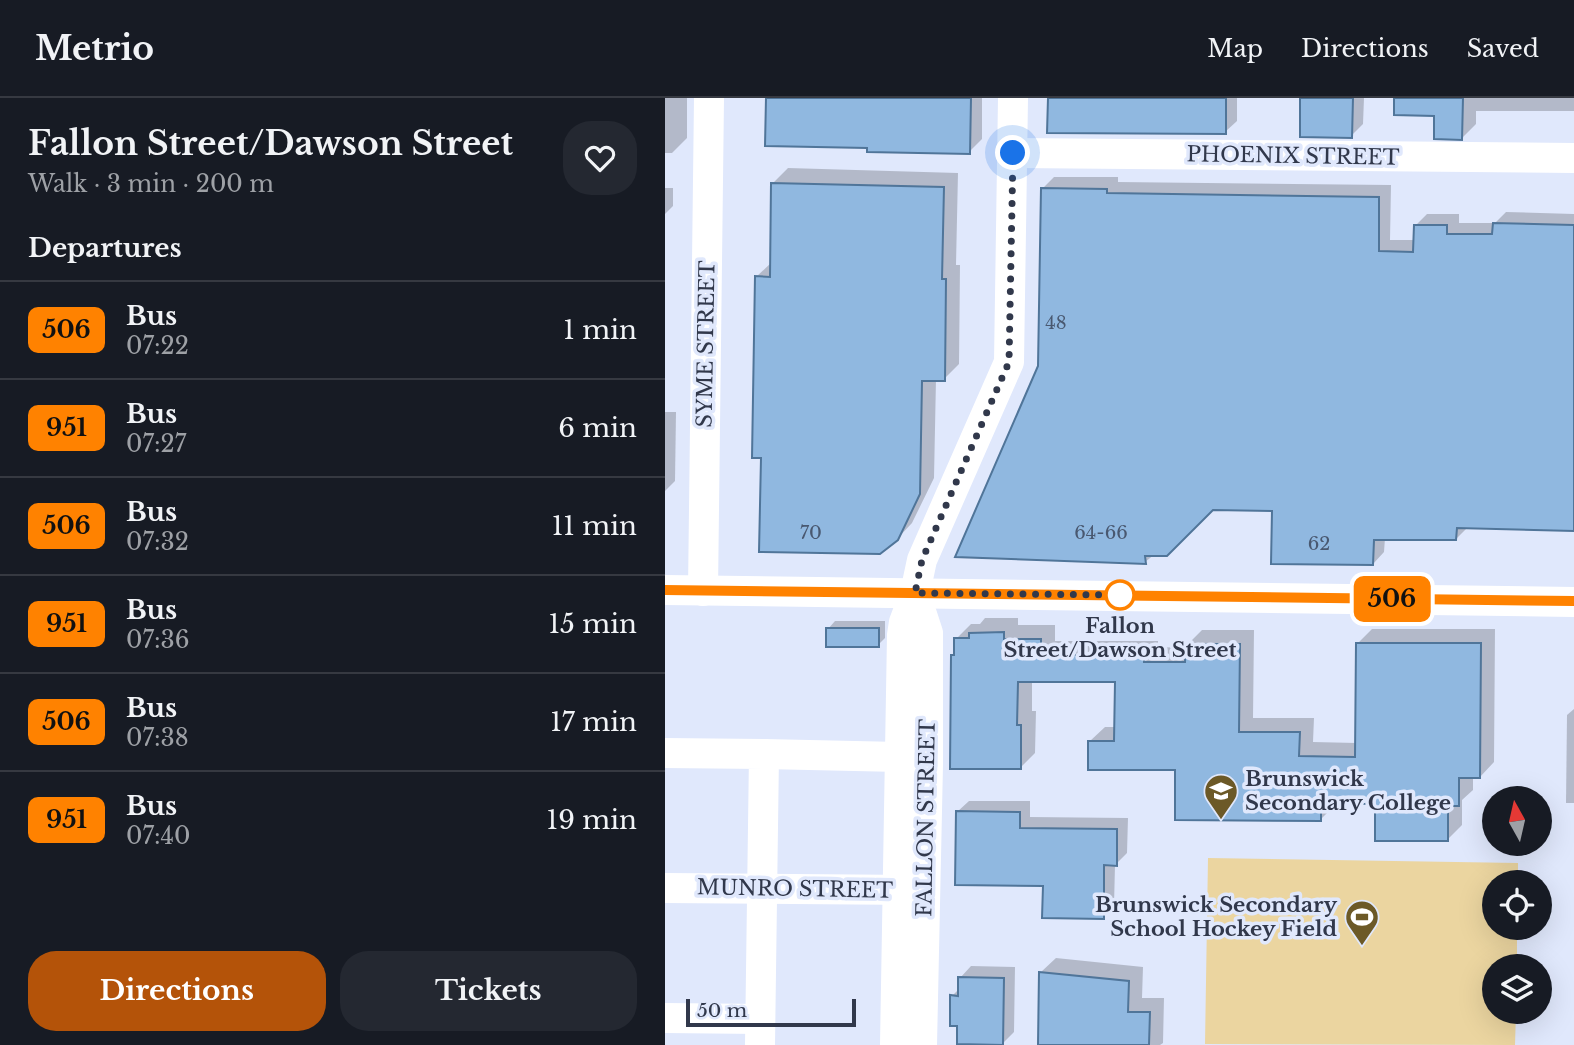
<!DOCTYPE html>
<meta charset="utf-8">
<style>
body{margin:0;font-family:"Libre Baskerville",serif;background:#242831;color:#f1f3f6;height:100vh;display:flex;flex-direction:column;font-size:26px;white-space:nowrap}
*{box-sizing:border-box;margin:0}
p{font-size:23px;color:#9ea1a6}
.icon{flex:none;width:38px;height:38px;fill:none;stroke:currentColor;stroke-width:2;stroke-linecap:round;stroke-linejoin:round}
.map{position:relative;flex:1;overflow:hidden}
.drawer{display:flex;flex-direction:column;background:#171b24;width:665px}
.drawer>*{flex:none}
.badge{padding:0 14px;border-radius:10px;font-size:24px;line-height:46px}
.needle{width:46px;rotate:352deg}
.controls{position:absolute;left:817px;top:688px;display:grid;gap:14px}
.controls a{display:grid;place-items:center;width:70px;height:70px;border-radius:50%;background:#171b24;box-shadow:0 7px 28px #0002;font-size:35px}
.scale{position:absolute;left:21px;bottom:18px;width:170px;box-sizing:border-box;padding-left:7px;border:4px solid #31384b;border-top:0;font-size:19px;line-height:24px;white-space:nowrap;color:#31384b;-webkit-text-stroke:5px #e0e8fc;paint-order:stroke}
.you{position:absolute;width:35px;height:35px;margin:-18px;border:5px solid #fff;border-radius:50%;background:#1a73e8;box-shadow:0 0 0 10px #1a73e833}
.map>.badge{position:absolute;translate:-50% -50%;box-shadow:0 0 0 4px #fff}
h2{padding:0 28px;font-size:26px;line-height:63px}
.round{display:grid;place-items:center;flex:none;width:74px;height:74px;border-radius:28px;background:#242831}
.overview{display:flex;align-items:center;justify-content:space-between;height:119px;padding:0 28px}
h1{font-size:33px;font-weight:800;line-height:52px}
.primary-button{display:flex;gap:14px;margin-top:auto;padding:14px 28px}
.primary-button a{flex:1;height:80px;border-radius:28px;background:#b45309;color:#fff;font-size:28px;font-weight:800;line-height:80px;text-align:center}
.primary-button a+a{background:#242831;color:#f1f3f6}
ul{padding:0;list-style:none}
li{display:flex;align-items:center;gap:21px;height:98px;padding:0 28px;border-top:2px solid #363941}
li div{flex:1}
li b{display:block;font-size:26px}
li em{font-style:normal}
li .badge{min-width:77px;font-weight:700;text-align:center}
header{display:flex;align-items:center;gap:42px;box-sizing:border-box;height:98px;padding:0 35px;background:#171b24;border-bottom:2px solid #363941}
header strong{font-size:33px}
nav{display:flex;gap:38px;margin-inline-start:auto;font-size:24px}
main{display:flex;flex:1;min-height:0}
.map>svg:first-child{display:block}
.green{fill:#ebd5a0}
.shadow{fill:#0003}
.building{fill:#90b8e0;stroke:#507599;stroke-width:2}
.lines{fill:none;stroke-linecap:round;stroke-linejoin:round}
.minor{stroke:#fff;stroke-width:30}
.line-casing{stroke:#fff;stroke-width:16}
.line{stroke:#ff8200;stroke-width:10}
.walk{stroke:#31384b;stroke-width:7;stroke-dasharray:0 12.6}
.stop-dot{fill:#fff;stroke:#ff8200;stroke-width:3.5}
.labels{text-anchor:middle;stroke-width:7;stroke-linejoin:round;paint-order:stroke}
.number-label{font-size:18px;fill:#495870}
.street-label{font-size:21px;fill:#31384b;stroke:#e0e8fc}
.stop-label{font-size:21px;font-weight:bold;fill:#31384b;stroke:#e0e8fc}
.poi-label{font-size:21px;font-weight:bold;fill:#31384b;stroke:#e0e8fc;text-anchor:start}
</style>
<header>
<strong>Metrio</strong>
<nav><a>Map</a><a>Directions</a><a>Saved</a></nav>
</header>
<main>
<section class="drawer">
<div class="overview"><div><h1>Fallon Street/Dawson Street</h1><p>Walk · 3 min · 200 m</p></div><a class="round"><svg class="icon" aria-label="heart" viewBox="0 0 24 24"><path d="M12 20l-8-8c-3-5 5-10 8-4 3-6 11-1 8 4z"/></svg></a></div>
<h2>Departures</h2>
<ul>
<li><span class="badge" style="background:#ff8200;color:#111">506</span><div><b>Bus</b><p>07:22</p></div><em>1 min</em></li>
<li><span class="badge" style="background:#ff8200;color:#111">951</span><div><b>Bus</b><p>07:27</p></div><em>6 min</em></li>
<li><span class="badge" style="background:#ff8200;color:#111">506</span><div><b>Bus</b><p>07:32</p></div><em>11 min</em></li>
<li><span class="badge" style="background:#ff8200;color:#111">951</span><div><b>Bus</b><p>07:36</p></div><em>15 min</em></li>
<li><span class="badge" style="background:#ff8200;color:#111">506</span><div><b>Bus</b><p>07:38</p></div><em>17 min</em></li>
<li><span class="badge" style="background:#ff8200;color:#111">951</span><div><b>Bus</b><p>07:40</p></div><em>19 min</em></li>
</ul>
<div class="primary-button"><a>Directions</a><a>Tickets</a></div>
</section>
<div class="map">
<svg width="909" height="947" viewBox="0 0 909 947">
<rect width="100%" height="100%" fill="#e0e8fc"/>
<path class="green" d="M543,760l310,5v19h-23v46h22v38h-22v46h21l-1,33 -310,-1z"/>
<g class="shadow">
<path d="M0,0h22v40l-15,15h-7z"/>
<path d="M103,0h214v41l-13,13 -101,-6z"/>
<path d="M384,0h188v23l-12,11z"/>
<path d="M637,0h62l-1,26 -12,12z"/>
<path d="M731,0h178v13h-98v13l-14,14 -26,-24z"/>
<path d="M123,70l170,5 -2,92h4l-1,99 -15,15h-8l-2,99 -22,45 -15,16 -134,-82 -7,-180 16,-15 1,-79z"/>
<path d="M389,79h64v5l273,3 -1,55h25v-14l12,-12h32v9h36l11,-11 68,2v316l-106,-3 -12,12 -71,-1 -1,14 -11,12 -99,-54 -62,-1 -67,53 -106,-195 3,-178z"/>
<path d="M0,90h8v18l-8,8z"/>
<path d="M0,314h11l-1,69 -10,10z"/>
<path d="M320,520h33v7h37v16h103v6l29,1v-3l15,-15h52l-1,88h61l-1,24 44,1 1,-100 14,-14h123l-1,133 -14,15h-7v13l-11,10v25l-15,15 -70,-38h-42v3l-15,15 -143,-51 -87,-28 15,-14h11v-46l-84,-1v31h4l-1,42 -14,14 -68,-111 3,-4v-13l15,-15h9z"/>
<path d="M170,523h50v17l-7,7 -50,-16z"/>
<path d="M909,611v94h-8l1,-88z"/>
<path d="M304,703h61v16l98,1 -1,35 -12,12 -1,41 -11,11 -59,-33 -87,-72z"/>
<path d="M391,860l87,9 -1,31h22l-1,45 -3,2h-120l1,-73z"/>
<path d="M306,868l44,1 -1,65 -11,11 -44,-18 -7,-29 8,-8v-10z"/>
</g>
<g class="building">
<path d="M101,0h205l-1,56 -103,-2v-4l-102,-2z"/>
<path d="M383,0h178v36l-179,-1z"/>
<path d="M635,0h53l-1,40 -52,-1z"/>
<path d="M729,0h69l-1,42 -28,-1v-23l-40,-1z"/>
<path d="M106,85l173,4 -2,92h4l-1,102h-23l-2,113 -22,46 -18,14 -121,-2 2,-94h-9l3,-182 15,1z"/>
<path d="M376,90l66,1v4l272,4v54l34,1 1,-27h33v9h45l1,-11 81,2v306l-117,-3 -1,12h-82l-1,25 -102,-1 1,-53 -59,-1 -46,46h-22l1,8 -191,-7 83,-191z"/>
<rect x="161" y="530" width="53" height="19"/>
<path d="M339,534v7h37v16h103v7h41l1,-18h54l-1,88h61l-1,24 56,1 1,-114h125l-1,135h-21v28h-11v35h-73v-37l-54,-1v18l-146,-1v-50h-87v-29h26l1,-59h-97l-1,43h4v44h-71l1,-114h3v-17h15v-5z"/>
<path d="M291,713l64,1v16l97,1v37l-13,-1v54l-62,-1 1,-32 -88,-1z"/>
<path d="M374,874l90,9 -1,31h22l-1,33h-111z"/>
<path d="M293,879l46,1 -1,67 -46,-1v-18h-7v-31l8,1z"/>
</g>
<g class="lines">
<g class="minor">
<path d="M347,55l562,5"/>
<path d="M0,492l909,12"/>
<path d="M38,493l6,-493"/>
<path d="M250,495l13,40v131l-6,281"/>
<path d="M0,655l99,1 -4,291"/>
<path d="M99,656l136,3"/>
<path d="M0,790l252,2"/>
<path d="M0,920l95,1"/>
<path d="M230,947l7,-410 2,-13 11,-29 7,-33 87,-198 4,-264"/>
</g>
</g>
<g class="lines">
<g class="line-casing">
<path id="line" d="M0,492l909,11"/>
</g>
<use href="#line" class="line"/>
<path class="walk" d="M348,55l-4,209 -87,198 -7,33 205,2"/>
</g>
<defs>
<g id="school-pin" transform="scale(1.75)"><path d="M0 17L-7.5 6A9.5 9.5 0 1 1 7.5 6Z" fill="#6c5927" stroke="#e0e8fc"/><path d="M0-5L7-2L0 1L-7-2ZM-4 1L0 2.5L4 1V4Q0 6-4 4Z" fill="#fff"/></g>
<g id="stadium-pin" transform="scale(1.75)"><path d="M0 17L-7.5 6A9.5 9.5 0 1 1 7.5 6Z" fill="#6c5927" stroke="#e0e8fc"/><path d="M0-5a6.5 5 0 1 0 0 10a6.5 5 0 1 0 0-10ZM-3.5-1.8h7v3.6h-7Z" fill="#fff"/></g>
</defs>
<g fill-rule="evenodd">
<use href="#school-pin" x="556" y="693"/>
<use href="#stadium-pin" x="697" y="819"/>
</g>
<circle class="stop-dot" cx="455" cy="497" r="14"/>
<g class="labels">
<g class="number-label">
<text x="391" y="231">48</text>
<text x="146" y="441">70</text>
<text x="436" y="441">64-66</text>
<text x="654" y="452">62</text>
</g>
<g class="street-label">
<text transform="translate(628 58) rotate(1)" y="7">PHOENIX STREET</text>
<text transform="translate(41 246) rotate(-89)" y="7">SYME STREET</text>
<text transform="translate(261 720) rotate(-89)" y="7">FALLON STREET</text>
<text transform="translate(130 791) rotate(1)" y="7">MUNRO STREET</text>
</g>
<g class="stop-label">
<text x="455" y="535">Fallon<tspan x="455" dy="24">Street/Dawson Street</tspan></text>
</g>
<g class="poi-label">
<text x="580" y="688">Brunswick<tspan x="580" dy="24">Secondary College</tspan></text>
<text x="672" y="814" text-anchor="end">Brunswick Secondary<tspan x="672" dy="24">School Hockey Field</tspan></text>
</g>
</g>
</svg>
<div class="controls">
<a><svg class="needle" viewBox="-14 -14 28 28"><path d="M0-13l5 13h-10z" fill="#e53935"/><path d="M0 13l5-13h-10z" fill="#9ea1a6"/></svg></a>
<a><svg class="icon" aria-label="locate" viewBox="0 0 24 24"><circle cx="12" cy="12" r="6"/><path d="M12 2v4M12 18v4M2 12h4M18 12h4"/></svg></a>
<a><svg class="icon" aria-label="layers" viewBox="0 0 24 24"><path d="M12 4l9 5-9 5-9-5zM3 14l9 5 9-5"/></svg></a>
</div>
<div class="scale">50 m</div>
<div class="you" style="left:348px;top:55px"></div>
<b class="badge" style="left:727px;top:501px;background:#ff8200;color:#111">506</b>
</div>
</main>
